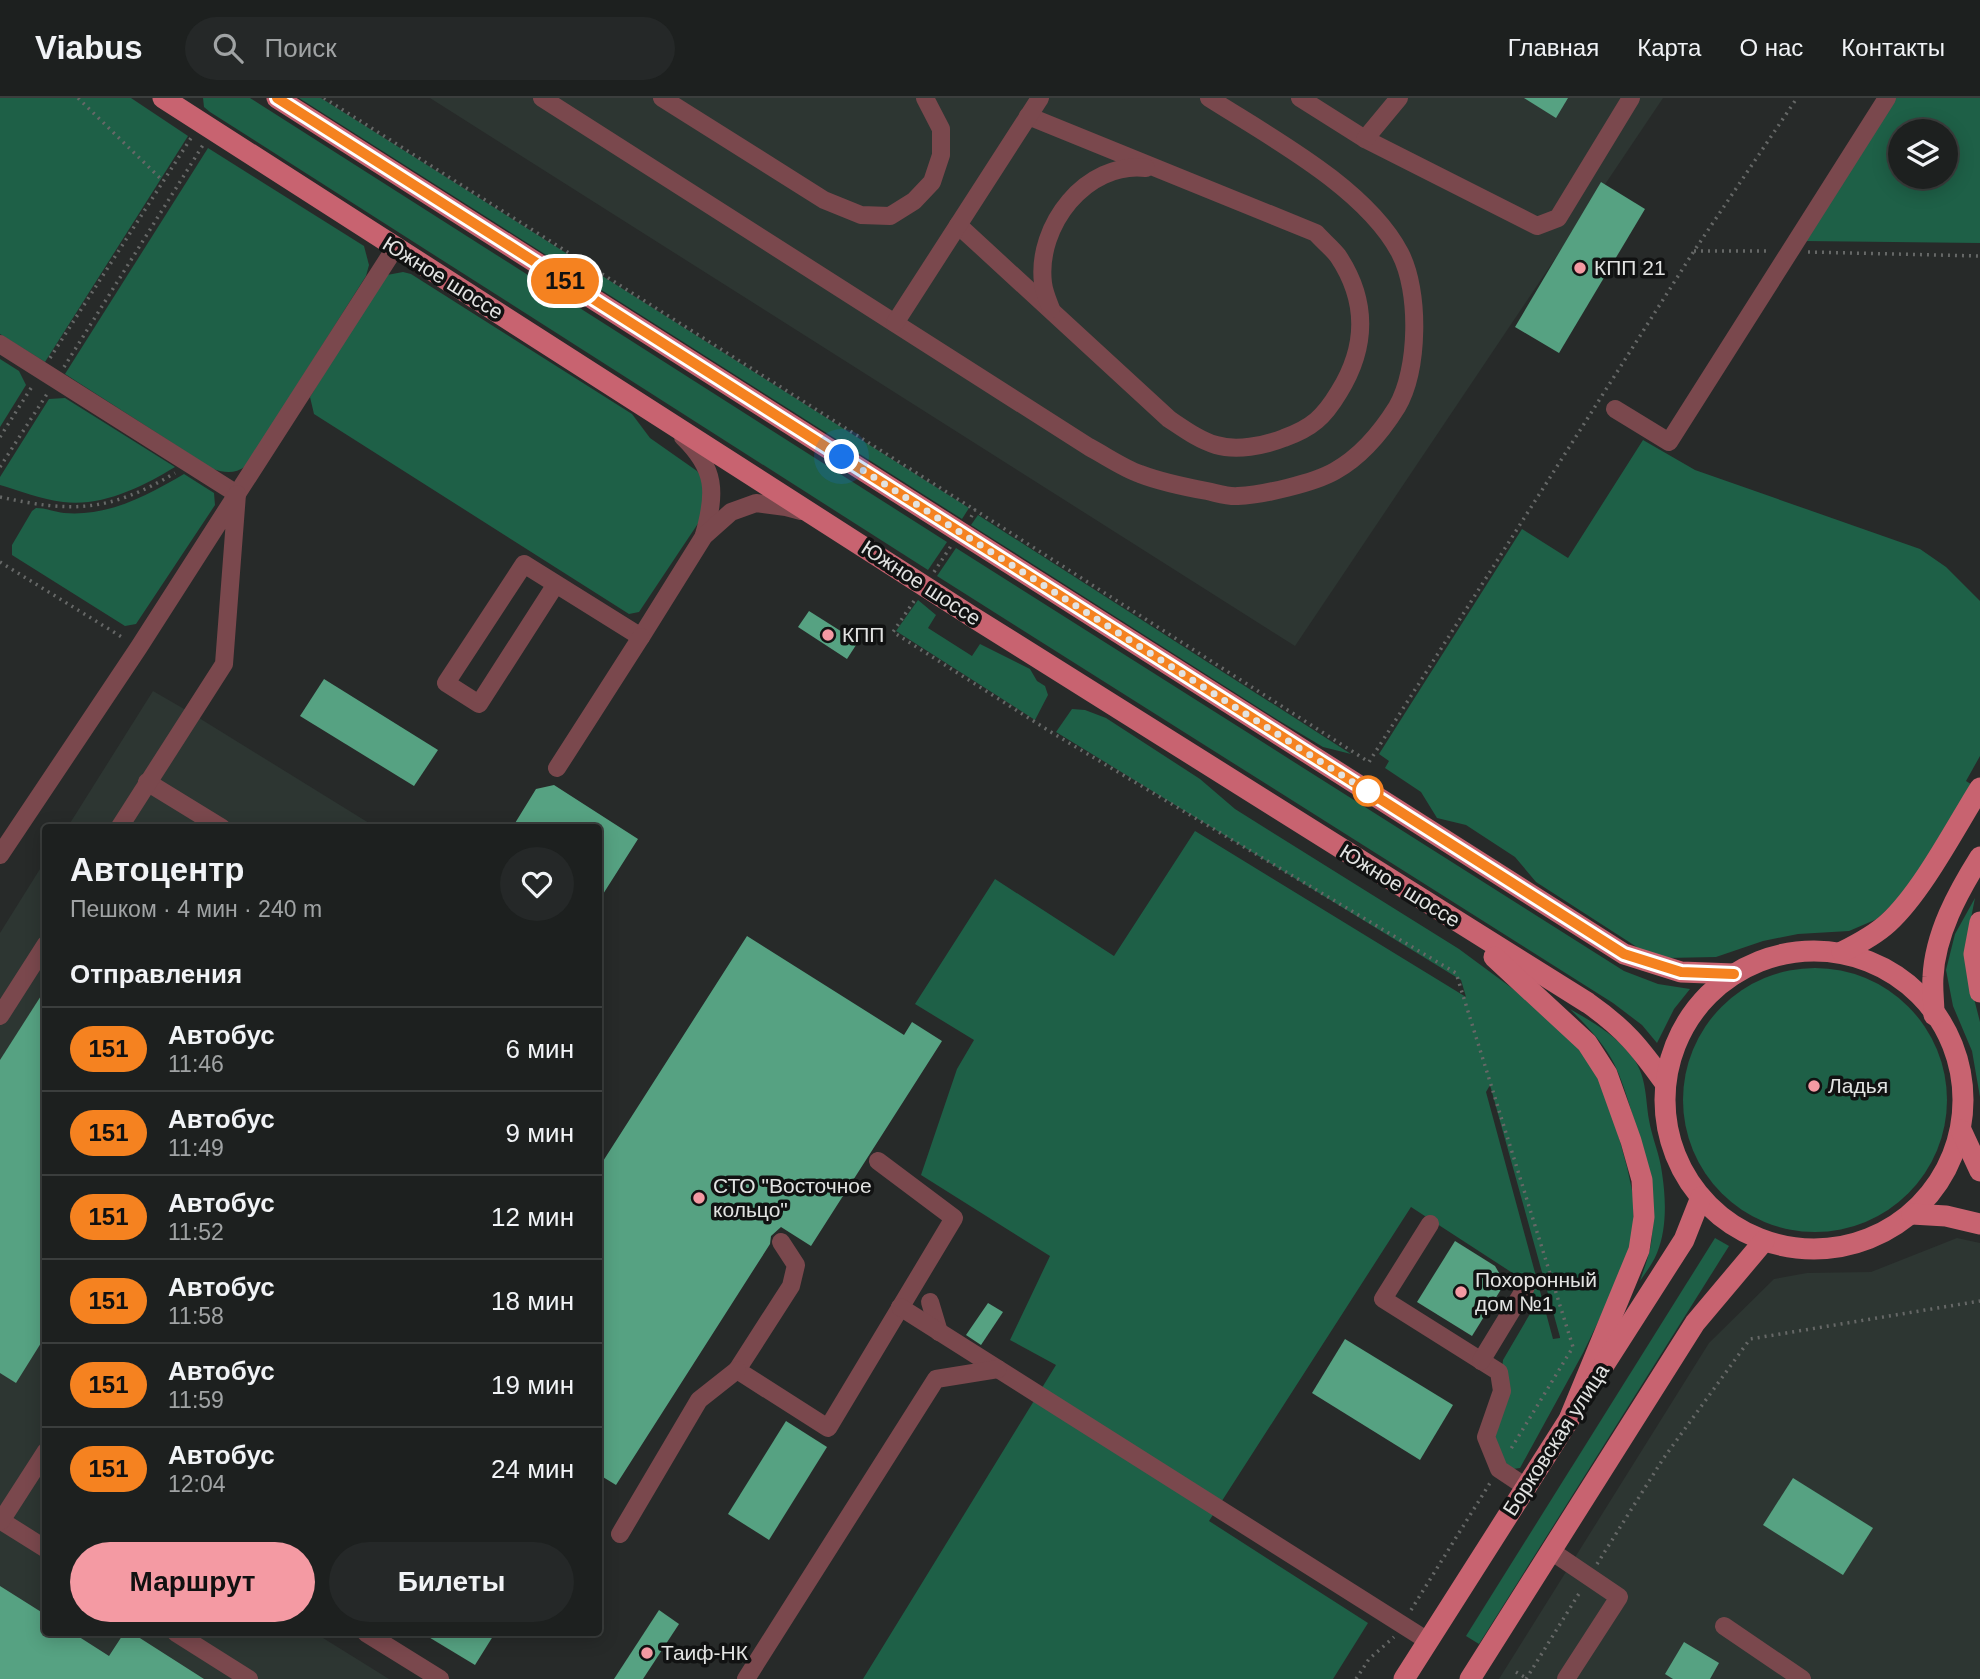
<!DOCTYPE html>
<html lang="ru">
<meta charset="utf-8">
<style>
body{margin:0;font-family:Arial,sans-serif;background:#252828;color:#f1f3f6;height:100vh;display:flex;flex-direction:column;font-size:26px;white-space:nowrap}
*{box-sizing:border-box;margin:0}
p{font-size:23px;color:#a0a3a4}
.icon{flex:none;width:38px;height:38px;fill:none;stroke:currentColor;stroke-width:2;stroke-linecap:round;stroke-linejoin:round}
.map{position:relative;flex:1;overflow:hidden}
.side{position:absolute;left:42px;top:726px;width:560px;height:812px;display:flex;flex-direction:column;background:#1d201f;border-radius:7px;box-shadow:0 4px 18px #0003,0 0 0 2px #3b3e3d}
.side>*{flex:none}
.badge{padding:0 14px;border-radius:23px;font-size:24px;line-height:46px}
.fabs{position:absolute;left:1888px;top:21px;display:grid;gap:14px}
.fabs a{display:grid;place-items:center;width:70px;height:70px;border-radius:50%;background:#1d201f;box-shadow:0 4px 18px #0003,0 0 0 2px #3b3e3d;font-size:35px}
.you{position:absolute;width:35px;height:35px;margin:-18px;border:5px solid #fff;border-radius:50%;background:#1a73e8;box-shadow:0 0 0 10px #1a73e833}
.map>.badge{position:absolute;translate:-50% -50%;box-shadow:0 0 0 4px #fff}
h2{padding:0 28px;font-size:26px;line-height:63px}
.round{display:grid;place-items:center;flex:none;width:74px;height:74px;border-radius:37px;background:#252828}
.summary{display:flex;align-items:center;justify-content:space-between;height:119px;padding:0 28px}
h1{font-size:33px;font-weight:800;line-height:52px}
.button{display:flex;gap:14px;margin-top:auto;padding:14px 28px}
.button a{flex:1;height:80px;border-radius:42px;background:#f49aa3;color:#111;font-size:28px;font-weight:800;line-height:80px;text-align:center}
.button a+a{background:#252828;color:#f1f3f6}
ul{padding:0;list-style:none}
li{display:flex;align-items:center;gap:21px;height:84px;padding:0 28px;border-top:2px solid #3b3e3d}
li div{flex:1}
li b{display:block;font-size:26px}
li em{font-style:normal}
li .badge{min-width:77px;font-weight:700;text-align:center}
header{display:flex;align-items:center;gap:42px;box-sizing:border-box;height:98px;padding:0 35px;background:#1d201f;border-bottom:2px solid #3b3e3d}
header strong{font-size:33px}
nav{display:flex;gap:38px;margin-inline-start:auto;font-size:24px}
.search{width:490px;height:63px;background:#252828;display:flex;align-items:center;gap:18px;box-sizing:border-box;padding:0 24px;border-radius:38px;color:#a0a3a4;font-size:26px}
.map>svg:first-child{display:block}
.built{fill:#2d3632}
.green{fill:#1e6047;fill-rule:evenodd}
.building{fill:#56a282}
.lines{fill:none;stroke-linecap:round;stroke-linejoin:round}
.path{stroke:#666867;stroke-width:3.5;stroke-dasharray:2 5;stroke-linecap:butt}
.minor{stroke:#7a484d;stroke-width:18}
.major{stroke:#c86370;stroke-width:21}
.line-casing{stroke:#fff;stroke-width:16}
.line{stroke:#f58220;stroke-width:10}
.walk{stroke:#e2e3e2;stroke-width:7;stroke-dasharray:0 12.6}
.poi-dot{fill:#f49aa3;stroke:#111212;stroke-width:2.5}
.stop-dot{fill:#fff;stroke:#f58220;stroke-width:3.5}
.labels{text-anchor:middle;stroke-width:7;stroke-linejoin:round;paint-order:stroke}
.poi-label{font-size:21px;fill:#e2e3e2;stroke:#111212;text-anchor:start}
.street-label{font-size:21px;fill:#e2e3e2;stroke:#111212}
</style>
<header>
<strong>Viabus</strong>
<div class="search"><svg class="icon" aria-label="search" viewBox="0 0 24 24"><circle cx="10" cy="10" r="6"/><path d="M15 15l6 6"/></svg>Поиск</div>
<nav><a>Главная</a><a>Карта</a><a>О нас</a><a>Контакты</a></nav>
</header>
<div class="map">
<svg width="1980" height="1581" viewBox="0 0 1980 1581">
<rect width="100%" height="100%" fill="#272a29"/>
<g class="built">
<path d="M430,0h1233l-368,548z"/>
<path d="M153,593l38,22 186,115h-310z"/>
<path d="M45,763l1,772h269l74,46h-389v-746z"/>
<path d="M1957,1140l23,5v436h-481l210,-336 65,-64 33,-6 64,-1z"/>
</g>
<g class="green">
<path d="M0,0h131l57,38 -143,226 -45,-28z"/>
<path d="M203,0h47l697,444 -19,28 -718,-458 -6,-5z"/>
<path d="M299,0h22l648,410 -7,11z"/>
<path d="M1895,0h85v145l-176,-2zM1900,33h46v46h-46z"/>
<path d="M208,50l156,98 5,19 -3,11 -120,190c-11,8 -21,7 -33,3l-148,-95z"/>
<path d="M403,174l8,2 221,140 18,24 47,33 8,10v32l-66,99 -10,2 -315,-200 -4,-17 70,-115 7,-7z"/>
<path d="M0,261l19,12 7,14 -26,42z"/>
<path d="M65,300l110,69c-33,20 -73,40 -112,35 -22,-3 -43,-11 -63,-17v-8l49,-78z"/>
<path d="M1643,342l52,30 225,79 26,18 34,34v155l-14,25 11,7 -72,104 -28,27 -28,12 -51,3 -35,7 -47,16 -50,1 -23,-7 -107,-69 -21,-25 -49,-32 -29,-7 -16,-26 -36,-24 4,-7 -10,-7 143,-225 46,29z"/>
<path d="M184,376l30,19 1,12 -79,119 -11,2 -113,-71v-10l20,-34 4,-3c10,0 19,4 28,5 44,4 84,-18 120,-39z"/>
<path d="M978,417l373,239 -28,-7 -45,-27 -307,-195z"/>
<path d="M956,450l668,423 34,13 32,5 -16,20 -17,34 -15,-18 -29,-22 -676,-427z"/>
<path d="M918,502l18,15 -8,13 44,28 8,-12 50,25 7,12 8,5 3,9 -13,25 -139,-89z"/>
<path d="M1072,611l13,1 21,8 94,61 35,30 224,140 65,48 66,61 19,43 18,66 6,28 1,32 -8,37 -43,89 -63,115 -7,1 -5,-3 -7,-10 -6,-19 8,-77 31,-53 -6,-24 -117,-76 -202,314 159,102 -35,56h-470l193,-314 -46,-25 40,-84 -129,-81 36,-106 17,-29 -59,-36 80,-125 119,77 81,-125 271,166 -5,-17 -405,-248zM1490,987l70,252v1l-7,1 -67,-247z"/>
<path d="M1975,800l-9,45v24l14,55v75l-8,-46 -19,-45 -7,-36 9,-36z"/>
<circle cx="1815" cy="1002" r="132"/>
<path d="M1570,911c21,12 44,25 60,45 17,20 15,42 19,66 3,18 11,35 13,53 4,26 5,56 -5,80 -4,10 -11,19 -17,28 5,-15 11,-30 12,-46 4,-38 -22,-145 -41,-177 -11,-19 -26,-34 -41,-49z"/>
<path d="M1715,1140l14,8 -250,398 -13,-8z"/>
</g>
<g class="building">
<path d="M1524,0h44l-12,20z"/>
<path d="M1601,84l44,27 -86,144 -44,-26z"/>
<path d="M809,513l49,31 -11,17 -49,-32z"/>
<path d="M324,581l114,71 -24,36 -114,-70z"/>
<path d="M554,687l84,54 -40,63v-74h-86l24,-39z"/>
<path d="M747,838l157,99 8,-13 30,19 -131,205 -30,-19 -10,9 -1,8 -154,241 -18,-11v-305z"/>
<path d="M46,890v347l-30,48 -16,-10v-313z"/>
<path d="M1455,1143l40,25 10,17 -33,53 -55,-34z"/>
<path d="M988,1205l15,9 -22,33 -15,-10z"/>
<path d="M1345,1241l108,66 -33,55 -108,-67z"/>
<path d="M786,1323l41,26 -58,93 -41,-26z"/>
<path d="M1793,1380l80,50 -30,47 -80,-50z"/>
<path d="M0,1488l46,29v18h27l36,23 15,-23h8l72,46h-204z"/>
<path d="M659,1512l20,14 -36,55h-29z"/>
<path d="M422,1535h73l-20,32z"/>
<path d="M1684,1544l35,21 -9,16h-37l-8,-5z"/>
</g>
<g class="lines">
<g class="path">
<path d="M78,0l85,83"/>
<path d="M324,0l651,412"/>
<path d="M1694,153h75"/>
<path d="M1808,154l172,4"/>
<path d="M50,260l141,-220"/>
<path d="M64,269l139,-222"/>
<path d="M0,339l33,-52"/>
<path d="M0,369l47,-73"/>
<path d="M0,399c73,16 109,15 175,-24"/>
<path d="M971,419l4,-7 394,252 325,-511 103,-153"/>
<path d="M0,464l125,77"/>
<path d="M934,474l17,-26"/>
<path d="M914,503l-21,31 161,102 402,239 117,374 -64,105"/>
<path d="M1597,1466l66,-105 87,-120 230,-38"/>
<path d="M1411,1512l79,-127"/>
<path d="M1516,1574l10,6"/>
<path d="M1356,1581l13,-20 25,-22"/>
<path d="M1526,1581l54,-87"/>
</g>
<g class="minor">
<path d="M542,0l547,349c17,9 34,21 51,27 21,8 45,13 67,17 10,2 21,6 31,5 25,-1 76,-13 97,-25 25,-14 47,-40 62,-64 22,-38 23,-116 3,-154 -34,-65 -130,-116 -191,-155"/>
<path d="M662,0l162,102 37,15 29,1 24,-15 18,-19 9,-27v-26l-16,-31"/>
<path d="M1300,0l65,41 172,87 21,-8 73,-120"/>
<path d="M1365,41l34,-41"/>
<path d="M958,127l211,194c15,10 30,21 47,26 20,6 48,1 68,-7 28,-10 40,-21 55,-46 28,-45 29,-91 -1,-136 -6,-8 -15,-15 -22,-23l-288,-117"/>
<path d="M1051,211c-3,-8 -7,-17 -8,-26 -7,-57 43,-122 103,-115"/>
<path d="M895,225l145,-225"/>
<path d="M0,246l237,150 158,-246"/>
<path d="M1615,311l54,33 218,-344"/>
<path d="M683,339c33,32 33,55 21,98"/>
<path d="M556,486l-77,120 -33,-21 78,-119 117,73 63,-101 27,-24 25,-9 30,4 15,4"/>
<path d="M557,670l84,-131"/>
<path d="M147,684l75,46"/>
<path d="M0,757l139,-208 98,-153 -13,170 -105,164"/>
<path d="M0,918l46,-72"/>
<path d="M1430,1126l-47,75 116,73 3,19 -16,46 13,32 27,18"/>
<path d="M781,1144l15,23 -5,21 -54,84 91,58 126,-210 -76,-57"/>
<path d="M930,1204l9,30"/>
<path d="M900,1209l528,334"/>
<path d="M1481,1263l45,-74"/>
<path d="M0,1422l46,29"/>
<path d="M1,1423l45,-70"/>
<path d="M620,1436l79,-134 38,-30"/>
<path d="M1551,1453l68,46 -53,82"/>
<path d="M1724,1528l78,53"/>
<path d="M176,1535l73,46"/>
<path d="M366,1535l74,46"/>
<path d="M746,1581l190,-300 62,-10"/>
</g>
<g class="major">
<path d="M163,0l808,518 617,387c36,25 52,45 77,80"/>
<path d="M277,0l1347,856 57,18 53,2"/>
<path d="M1980,824l-6,32 6,38"/>
<circle cx="1814" cy="1002" r="149"/>
<path d="M1842,854c16,-8 33,-17 46,-29 34,-31 67,-95 92,-135"/>
<path d="M1494,859l93,86 20,31 24,67 11,39 2,37 -5,33 -69,167"/>
<path d="M1934,917c0,-13 -2,-26 -1,-38 2,-43 25,-85 47,-120"/>
<path d="M1961,1032l19,41"/>
<path d="M1912,1116l34,2 34,8"/>
<path d="M1604,1267l80,-125 17,-43"/>
<path d="M1404,1581l173,-272"/>
<path d="M1470,1581l225,-356 69,-82"/>
</g>
</g>
<g class="lines">
<g class="line-casing">
<path id="line" d="M277,0l1347,856 57,18 53,2"/>
</g>
<use href="#line" class="line"/>
<path class="walk" d="M842,359l528,336 -2,-2"/>
</g>
<g class="poi-dot">
<circle cx="1580" cy="170" r="7"/>
<circle cx="828" cy="537" r="7"/>
<circle cx="1814" cy="988" r="7"/>
<circle cx="699" cy="1100" r="7"/>
<circle cx="1461" cy="1194" r="7"/>
<circle cx="647" cy="1555" r="7"/>
</g>
<circle class="stop-dot" cx="1368" cy="693" r="14"/>
<g class="labels">
<g class="poi-label">
<text x="1594" y="177">КПП 21</text>
<text x="842" y="544">КПП</text>
<text x="1828" y="995">Ладья</text>
<text x="713" y="1095">СТО "Восточное<tspan x="713" dy="24">кольцо"</tspan></text>
<text x="1475" y="1189">Похоронный<tspan x="1475" dy="24">дом №1</tspan></text>
<text x="661" y="1562">Таиф-НК</text>
</g>
<g class="street-label">
<text transform="translate(443 180) rotate(32)" y="7">Южное шоссе</text>
<text transform="translate(921 485) rotate(33)" y="7">Южное шоссе</text>
<text transform="translate(1400 788) rotate(32)" y="7">Южное шоссе</text>
<text transform="translate(1556 1342) rotate(-57)" y="7">Борковская улица</text>
</g>
</g>
</svg>
<div class="fabs">
<a><svg class="icon" aria-label="layers" viewBox="0 0 24 24"><path d="M12 4l9 5-9 5-9-5zM3 14l9 5 9-5"/></svg></a>
</div>
<div class="you" style="left:842px;top:359px"></div>
<b class="badge" style="left:565px;top:183px;background:#f58220;color:#111">151</b>
<section class="side">
<div class="summary"><div><h1>Автоцентр</h1><p>Пешком · 4 мин · 240 m</p></div><a class="round"><svg class="icon" aria-label="heart" viewBox="0 0 24 24"><path d="M12 20l-8-8c-3-5 5-10 8-4 3-6 11-1 8 4z"/></svg></a></div>
<h2>Отправления</h2>
<ul>
<li><span class="badge" style="background:#f58220;color:#111">151</span><div><b>Автобус</b><p>11:46</p></div><em>6 мин</em></li>
<li><span class="badge" style="background:#f58220;color:#111">151</span><div><b>Автобус</b><p>11:49</p></div><em>9 мин</em></li>
<li><span class="badge" style="background:#f58220;color:#111">151</span><div><b>Автобус</b><p>11:52</p></div><em>12 мин</em></li>
<li><span class="badge" style="background:#f58220;color:#111">151</span><div><b>Автобус</b><p>11:58</p></div><em>18 мин</em></li>
<li><span class="badge" style="background:#f58220;color:#111">151</span><div><b>Автобус</b><p>11:59</p></div><em>19 мин</em></li>
<li><span class="badge" style="background:#f58220;color:#111">151</span><div><b>Автобус</b><p>12:04</p></div><em>24 мин</em></li>
</ul>
<div class="button"><a>Маршрут</a><a>Билеты</a></div>
</section>
</div>
